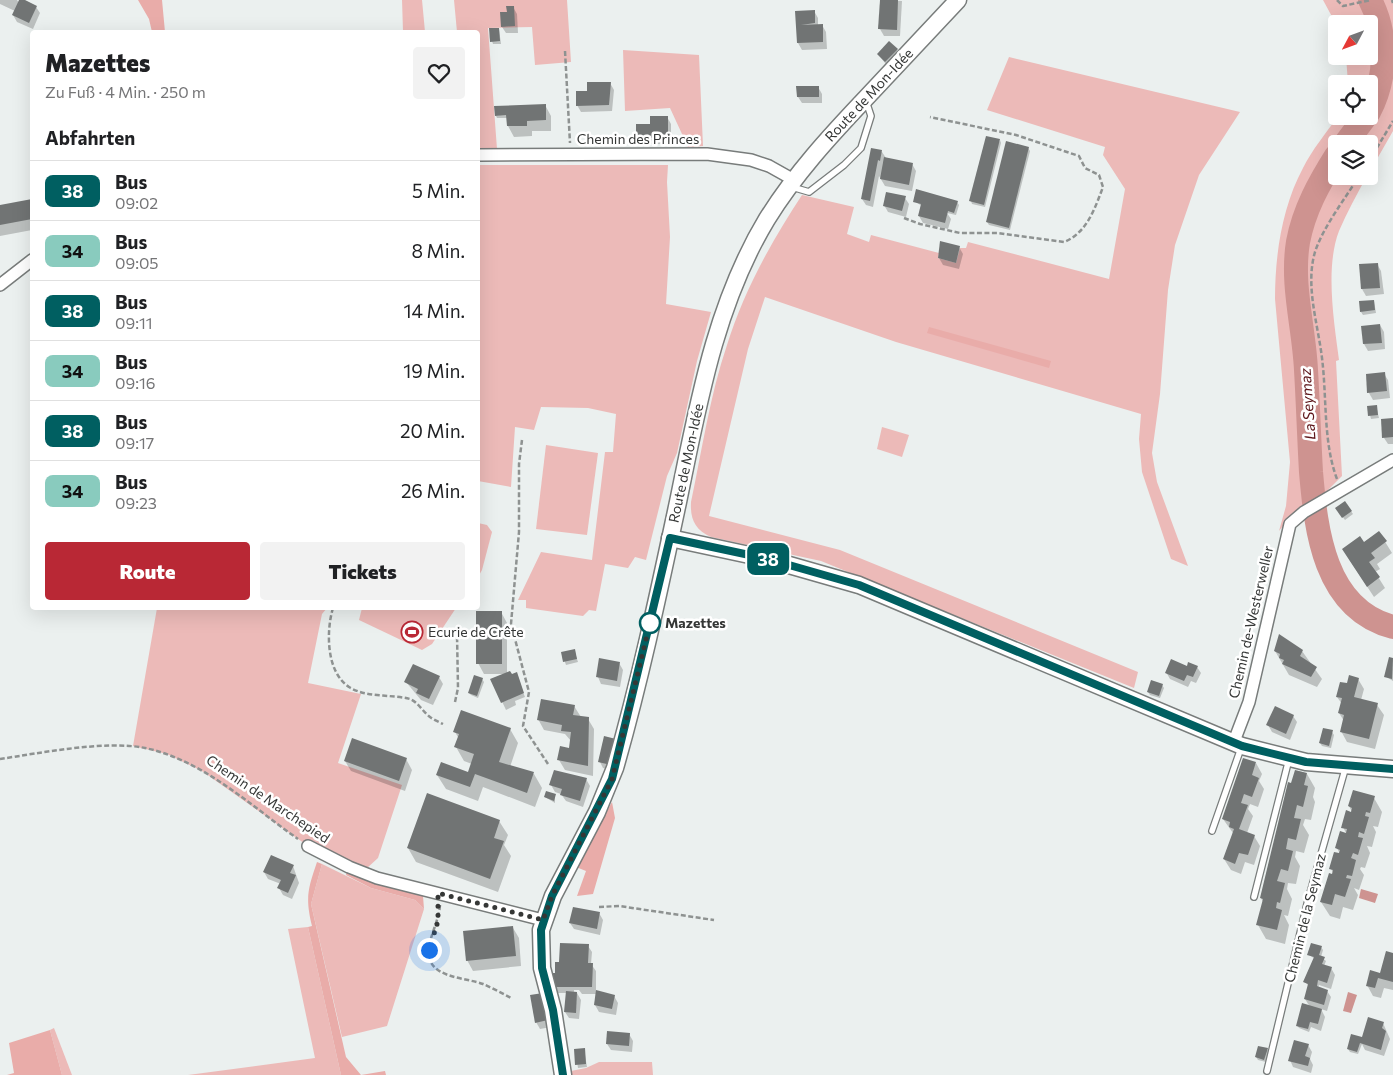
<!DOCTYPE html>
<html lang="de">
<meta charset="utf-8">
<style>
body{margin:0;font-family:Commissioner,sans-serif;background:#f2f2f2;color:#202124;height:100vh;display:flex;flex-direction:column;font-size:19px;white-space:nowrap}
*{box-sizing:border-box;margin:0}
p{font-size:16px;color:#757577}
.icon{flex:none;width:28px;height:28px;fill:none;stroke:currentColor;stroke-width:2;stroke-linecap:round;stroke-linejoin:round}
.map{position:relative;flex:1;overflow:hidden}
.side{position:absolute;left:30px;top:30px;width:450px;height:580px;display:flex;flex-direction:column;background:#fff;border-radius:5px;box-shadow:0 5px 20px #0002}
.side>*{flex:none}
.badge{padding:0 10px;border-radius:8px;font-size:18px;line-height:32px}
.needle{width:32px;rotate:229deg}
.fabs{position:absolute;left:1328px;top:15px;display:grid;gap:10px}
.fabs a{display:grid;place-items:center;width:50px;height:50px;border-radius:5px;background:#fff;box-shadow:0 5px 20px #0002;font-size:25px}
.you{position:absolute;width:25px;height:25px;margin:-12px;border:4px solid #fff;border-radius:50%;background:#1a73e8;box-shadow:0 0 0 8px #1a73e833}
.map>.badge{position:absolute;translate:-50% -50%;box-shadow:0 0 0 2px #fff}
h2{padding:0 15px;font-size:19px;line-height:45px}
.round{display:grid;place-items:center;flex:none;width:52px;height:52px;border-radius:5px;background:#f2f2f2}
.summary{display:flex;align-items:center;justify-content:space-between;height:85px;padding:0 15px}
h1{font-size:24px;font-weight:800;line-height:38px}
.cta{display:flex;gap:10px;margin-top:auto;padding:10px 15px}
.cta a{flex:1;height:58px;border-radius:5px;background:#b92835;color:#fff;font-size:20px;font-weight:800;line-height:58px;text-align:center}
.cta a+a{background:#f2f2f2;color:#202124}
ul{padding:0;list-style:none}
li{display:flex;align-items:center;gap:15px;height:60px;padding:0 15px;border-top:1px solid #e0e0e0}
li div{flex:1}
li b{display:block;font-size:19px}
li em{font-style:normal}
li .badge{min-width:55px;font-weight:700;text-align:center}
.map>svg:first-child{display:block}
.green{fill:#ecbab8}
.forest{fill:#e9aca9}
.water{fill:#ce9390}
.shadow{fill:#0003}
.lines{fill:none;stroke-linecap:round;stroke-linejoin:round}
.river{stroke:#ce9390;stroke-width:24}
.building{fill:#717474}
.lane-casing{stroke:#787c7b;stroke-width:8}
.street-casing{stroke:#787c7b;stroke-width:14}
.secondary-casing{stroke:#787c7b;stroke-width:19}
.path{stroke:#8e9291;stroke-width:2.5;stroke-dasharray:5 2.5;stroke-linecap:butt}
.lane{stroke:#fff;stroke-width:5.5}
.street{stroke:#fff;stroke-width:11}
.secondary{stroke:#fff;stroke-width:16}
.line-casing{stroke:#fff;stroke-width:11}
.line{stroke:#005f61;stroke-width:8}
.walk{stroke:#353736;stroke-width:5;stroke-dasharray:0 9}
.stop-dot{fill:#fff;stroke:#005f61;stroke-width:2.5}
.labels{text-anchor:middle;stroke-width:5;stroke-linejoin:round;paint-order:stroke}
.street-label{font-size:14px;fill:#353736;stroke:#fff}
.stop-label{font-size:14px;font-weight:bold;fill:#353736;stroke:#fff;text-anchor:start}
.poi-label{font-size:14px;fill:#353736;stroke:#fff;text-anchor:start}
.water-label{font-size:15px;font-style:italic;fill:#5e171b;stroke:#fff}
</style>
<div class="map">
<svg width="1393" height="1075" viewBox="0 0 1393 1075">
<rect width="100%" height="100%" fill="#ebf0ef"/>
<g class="green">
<path d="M402,0h20l3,32h-22z"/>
<path d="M454,0h113l4,62 -36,3 -3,-38 -44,1 9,121h-19v-117h-21z"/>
<path d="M1323,0h70v131l-24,42v-29h-33v32h31c-10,18 -20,36 -28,55 -14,36 -5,91 0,129l-3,1 6,115 -18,18 -31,20 -14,17 7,-25 4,-44 -15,-163c0,-44 7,-92 28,-131 9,-18 23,-35 35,-52h31v-32h-21l-2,-28h23v-32h-33z"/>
<path d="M623,50l76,5 4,91 -15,1 -18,-39 -45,3z"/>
<path d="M1009,57l231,55 -41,63 -24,70 -7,45 -8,104 -8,59 5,29 31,84 -17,-7 -29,-87 -3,-33 2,-25 -245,-72 -131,-45 -17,52 -39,167 131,34 298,122 -4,16 -313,-127 -110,-24c-16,-7 -21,-18 -20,-35 11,-52 19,-107 36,-157 17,-54 44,-103 75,-150l52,12 -7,27 22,8 2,-7 68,18 -1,5 18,5 4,-15h6l2,-6 141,37 16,-90 -22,-34 2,-8 -118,-37z"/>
<path d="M478,165h190l-1,17 3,55 -4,67 45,8 -14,49 -20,92 -10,23 -21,84 -11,-3 -7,11 -23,-4 -9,47 -7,-1 -6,6 -57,-8v-8h-8l23,-48 51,8 13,-108h8l3,-38 -28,-6 -47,-1 -7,23 -19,-3 -4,60 -33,-6z"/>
<path d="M882,427l27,8 -7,22 -25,-8z"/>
<path d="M546,445l52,8 -11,82 -51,-6z"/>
<path d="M478,523l9,2 5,7 -10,38 -4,7z"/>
<path d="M157,608h170l-5,6 -14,69 53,11 -23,69 64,22 -24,73 -12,11 -58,-23 -106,-75 -35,-17 -34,-8z"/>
<path d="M362,608h94l-24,36 -10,6 -63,-30z"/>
<path d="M322,864l49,24 44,12 9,9 -37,117 -45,11 -31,-133z"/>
<path d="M308,927l33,148h-153l127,-17 -27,-129z"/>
<path d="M54,1028l18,47h-10l-12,-45z"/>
<path d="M599,1062h53l1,13h-82v-4l15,-3z"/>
</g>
<g class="forest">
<path d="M138,0h24l3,32h-13l-3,-13z"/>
<path d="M929,327l122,34 -2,7 -122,-35z"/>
<path d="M612,802l3,16 -22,76 -16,2 9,-25 -10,-4z"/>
<path d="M317,862l5,2 -11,40 35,153 15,18 24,-4 1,4h-45l-33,-148 4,-1c-7,-29 -4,-37 5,-64z"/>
<path d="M347,871l42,15 34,10 1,13 -9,-9 -44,-12 -25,-13z"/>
<path d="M50,1030l12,45h-55l7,-2 -5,-30z"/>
</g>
<g class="water">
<path d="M1361,889l17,5 -3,9 -16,-5z"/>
<path d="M1348,992l9,3 -6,18 -8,-2z"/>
</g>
<g class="shadow">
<path d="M0,0h17l2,3 3,-3 14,7 4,6 -7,16 -16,-7 -4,-7 2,-4 -15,-7z"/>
<path d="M881,0l21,1 -2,35h-16l-4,-7z"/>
<path d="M513,7l4,7 1,19h-12l-4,-6z"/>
<path d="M814,11l4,7v7h4l4,7 1,17 -25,1 -4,-7 -1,-31z"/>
<path d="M499,29l2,15h-8l-1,-3z"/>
<path d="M897,50l4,6 -12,12 -11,-14z"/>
<path d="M610,83l4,7 -2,21 -31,1 -4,-7 11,-12z"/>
<path d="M818,87l4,7v9h-20l-4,-6z"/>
<path d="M545,105l6,11v15h-19v5l-18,1 -6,-11v-8h-11l-1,-2z"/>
<path d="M667,117l4,7v20h-30l-4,-7 14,-12z"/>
<path d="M1000,140l1,3 -16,64 -13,-3 -1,-3z"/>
<path d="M1028,148l2,3 -20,79 -21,-5 -2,-3z"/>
<path d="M872,150l10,2 4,6 26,6 4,7 -4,20 -27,-5 -6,-10 -6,31 -7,-2 -4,-6z"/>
<path d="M905,198l4,6 -3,13 -18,-5 -4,-7z"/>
<path d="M32,200v30l-32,6v-30z"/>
<path d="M914,201l43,1 2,3 -3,10 -9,-2 4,6 -3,10 -25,-6 -4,-7 3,-10z"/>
<path d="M959,247l4,7 -4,15 -16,-4 -4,-7z"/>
<path d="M1377,264l4,7 3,23 -18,2 -4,-7 -2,-23z"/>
<path d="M1374,301l2,12 -13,2 -2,-3z"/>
<path d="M1380,325l4,7 1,17 -17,2 -4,-7 -1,-17z"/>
<path d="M1384,374l4,6 2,18 -17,2 -4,-7 -2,-18z"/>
<path d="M1376,406l3,12 -8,1 -3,-12z"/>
<path d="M1393,419v25h-5l-4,-6z"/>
<path d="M1345,503l8,11 -8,6 -7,-9z"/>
<path d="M1379,532l13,21 -15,11 3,5 -5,3 10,16 -11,9 -25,-38 14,-16z"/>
<path d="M501,612l6,11v50l5,3 4,-2 9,23 -10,4 1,4 -10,5 -14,-30 14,-6h-22l-6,-11z"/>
<path d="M574,650l4,12 -12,3 -4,-12z"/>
<path d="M1275,651h27l20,28 -5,8 -28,-12z"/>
<path d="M1390,658l3,1v22l-8,-5z"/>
<path d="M619,663l4,7 -3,17 -19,-3 -3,-7z"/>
<path d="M1187,667h10l4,6 -5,10 -5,-2 -3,6 -18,-8 -4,-7z"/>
<path d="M439,677l4,7 -10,21 -12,-5 -15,-18z"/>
<path d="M482,679l2,3 -6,16 -7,-3 -2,-2z"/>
<path d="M1358,679l6,10 -3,11 16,5 7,10 -9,34 -28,-7 -6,-11 3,-10 -5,-8 3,-9 -5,-7 11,-12z"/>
<path d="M1162,685l2,3 -4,10 -10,-3 -2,-3z"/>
<path d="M574,706l7,11 7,2 6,10 -1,47 -28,-6 -6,-10 11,-11 1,-8 -6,-7 -21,-4 -6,-11z"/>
<path d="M1293,716l4,6 -7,18 -18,-8 -4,-7z"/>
<path d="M510,729l8,14 -8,24 24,7 8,14 -7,19 -52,-20 -5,14 -32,-12 -9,-14 32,-2 3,-9 -8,-3 -8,-14 3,-8 -4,-7z"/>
<path d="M1332,732l2,3 -3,13 -9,-2 -2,-3z"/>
<path d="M605,738l9,33 -11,-3 -3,-6z"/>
<path d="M406,759l6,11 -7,21 -54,-20 -6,-10z"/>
<path d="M1256,763l6,11 -3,7 5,8 -6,18 -8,-3 -2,5 5,7 -6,17 7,3 6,10 -6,19 -9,-3 -4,12 -10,-4 -7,-11 9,-26 -10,-14z"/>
<path d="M1307,774l8,14 -2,9 2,5 -4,18 -6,-1 -2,6 6,10 -5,18 -8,-2 -1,6 5,9 -4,18 -8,-1 -1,6 5,10 -4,17 -4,-1 5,10 -4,19 -19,-5 -8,-14 5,-23 -2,-4 31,-113z"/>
<path d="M586,779l4,7 -7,21 -17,-6 -5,-7 -6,-2 -4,-7z"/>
<path d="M555,795v8l-10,-6z"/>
<path d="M1374,798l8,14 -4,15 -5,-1 3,6 -4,15 -5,-1 3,7 -5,15 -4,-1 -1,2 4,6 -5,15 -5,-2 4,7 -5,15 -10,-3 -3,12 -10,-3 -9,-14 14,-26 -4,-7 9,-15 -3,-6 10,-13 -4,-8 10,-13 -4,-8z"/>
<path d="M499,821l9,14 -4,10 7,11 -13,36 -82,-30 -8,-14z"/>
<path d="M293,866l6,17 -7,16 -9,-4 -4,-7 2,-4 -13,-5 -4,-7z"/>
<path d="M599,913l4,7 -3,15 -26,-6 -4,-6z"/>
<path d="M513,928l6,10 2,28 -48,5 -6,-11z"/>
<path d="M588,946l4,6 -1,12 5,7v20l18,5 4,7 -2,12 -17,-3 -4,-7 2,-11h-15l-3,-4h-5v3h3l4,7 -2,19 -10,-1 -4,-6 2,-19h-10l-4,-6 3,-12z"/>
<path d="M1321,947l2,3 -2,7 5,4 -2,5 7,2 4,7 -4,14 -12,-4 -1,3 9,3 4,6 -4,14 -6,-2 4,8 -4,14 -10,-4 -2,5 -10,-4 -2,-3 13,-18 -5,-8 4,-13 -4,-4 10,-23 -7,-5z"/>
<path d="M1393,954v36l-9,-2 -3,10 -8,-2 -6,-11 14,-10z"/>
<path d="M531,996l20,31 -11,2 -4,-7z"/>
<path d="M1383,1023l7,16 -6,17 -19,-6 -3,-6 -4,10 -8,-2 -2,-3z"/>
<path d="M629,1034l4,7 -1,11 -21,-2 -4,-6z"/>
<path d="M1308,1045l4,7 -2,7 3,6 -2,8 -18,-6 -3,-7z"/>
<path d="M584,1049l3,18 -9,1 -3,-18z"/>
<path d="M1267,1049l2,3 -3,10 -8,-2 -2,-3z"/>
</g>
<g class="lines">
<g class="river">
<path d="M1369,112c18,-34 19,-78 1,-112"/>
<path d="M1345,144l21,-28"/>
<path d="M1336,156c-17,27 -32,54 -38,86 -7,43 6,85 8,128 2,34 3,67 5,102 5,58 13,137 82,155"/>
</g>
</g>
<g class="building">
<path d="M19,0h6l12,6 -8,17 -17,-8z"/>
<path d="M880,0h18l-1,30 -19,-1z"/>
<path d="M506,6h8l1,20 -14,1 -1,-15h7z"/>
<path d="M815,10v13l-14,2 22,-1v18l-26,1 -2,-32z"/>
<path d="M489,28h10l1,13 -10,1z"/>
<path d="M889,41l9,8 -13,13 -8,-8z"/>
<path d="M587,82h24l-2,23 -33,1v-15h11z"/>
<path d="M796,86h23v11h-22z"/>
<path d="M546,104v16l-19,1v5h-20l-1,-11 -11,1 -1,-10z"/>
<path d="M650,116h18v22h-32v-14h14z"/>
<path d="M986,136l14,3 -16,66 -15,-4z"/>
<path d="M1006,141l23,6 -20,81 -23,-6z"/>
<path d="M871,148l11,2 -2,11 -2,-1 -8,41 -9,-2z"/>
<path d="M884,157l29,6 -4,22 -29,-6z"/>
<path d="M916,189l42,12 -4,12 -6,-2 -3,12 -27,-7 3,-12 -8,-2z"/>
<path d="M886,192l20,4 -4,15 -19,-5z"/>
<path d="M32,199v20l-32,6v-20z"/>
<path d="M940,241l20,5 -4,17 -18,-5z"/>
<path d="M1378,263l2,25 -19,1 -2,-25z"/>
<path d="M1374,300l1,10 -15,2 -1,-11z"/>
<path d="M1380,324l2,19 -19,1 -2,-18z"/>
<path d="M1385,372l2,19 -20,2 -1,-19z"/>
<path d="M1377,405l1,10 -10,1 -1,-10z"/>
<path d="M1393,418v19l-11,1 -1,-19z"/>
<path d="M1345,501l7,10 -10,7 -7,-10z"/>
<path d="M1379,531l8,10 -16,12 4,5 -6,4 11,15 -13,10 -25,-38 18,-13 4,6z"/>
<rect x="476" y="611" width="26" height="53"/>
<path d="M1279,634l24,16 -3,6 17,11 -6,10 -29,-13 2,-4 -5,-2 1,-4 -6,-3z"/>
<path d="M575,649l2,10 -14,3 -2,-10z"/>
<path d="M1389,657l4,1 -1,21 -8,-2z"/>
<path d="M599,658l21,4 -3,19 -21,-4z"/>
<path d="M1171,659l16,7 1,-4 10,4 -5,11 -6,-2 -3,6 -19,-8z"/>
<path d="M413,664l27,12 -11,23 -13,-6 2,-4 -14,-7z"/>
<path d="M510,671l2,3 5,-2 7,21 -23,10 -11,-24z"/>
<path d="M474,675l9,3 -6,18 -9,-3z"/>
<path d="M1349,675l10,3 -5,19 24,6 -9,36 -29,-7 4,-17 -6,-2 4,-15 -6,-1 4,-15 7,1z"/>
<path d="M1151,680l12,4 -4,12 -12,-4z"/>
<path d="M541,699l34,6 -2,10 16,2 -1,49 -31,-6 3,-14 9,2 2,-16 -10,-1 1,-6 -25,-5z"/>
<path d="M1275,706l19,9 -8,19 -20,-9z"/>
<path d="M461,710l50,18 -12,34 35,10 -7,21 -52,-19 -5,13 -34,-12 5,-13 27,10 6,-18 -20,-7 5,-13 -6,-2z"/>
<path d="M1323,728l10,2 -4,16 -10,-3z"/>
<path d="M604,736l12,3 -5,26 -13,-3z"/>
<path d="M352,738l55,20 -8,23 -55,-20z"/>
<path d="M1243,758l13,4 -4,13 7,3 -7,19 -8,-3 -3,9 7,2 -9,24 16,6 -7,20 -9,-2 -4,11 -12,-5 11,-30 -5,-2 1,-5 -8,-3z"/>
<path d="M554,770l33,8 -7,23 -20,-6 2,-6 -13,-4z"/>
<path d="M1295,770l12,3 -3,12 4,1 -5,21 -6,-2 -3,13 7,1 -5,21 -8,-2 -2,11 7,2 -5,20 -7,-2 -4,12 8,2 -5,20 -3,-1 -1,6 6,2 -5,20 -21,-5 7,-26 -3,-1 28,-116 3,1z"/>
<path d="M1353,790l22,6 -5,17 -4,-1 -1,4 4,1 -5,17 -5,-2 -1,5 5,1 -5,17 -5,-2 -2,5 5,2 -4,16 -5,-1 -1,3 5,1 -6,18 -10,-3 -3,11 -12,-3 9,-29 3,1 1,-4 -4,-1 5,-17 5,1 1,-3 -5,-2 5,-17 6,2 1,-4 -6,-1 5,-18 5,2 1,-4 -4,-2z"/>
<path d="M546,791l10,3 -2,7 -10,-4z"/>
<path d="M427,793l73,27 -6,18 10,3 -14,38 -83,-31z"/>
<path d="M271,855l23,10 -4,8 6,2 -8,18 -11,-5 4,-8 -18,-8z"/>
<path d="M573,907l27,5 -3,17 -28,-6z"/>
<path d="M513,926l3,30 -50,5 -3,-30z"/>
<path d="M560,943l29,1 -1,19h5l-1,24h-40v-14h3v-11h4z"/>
<path d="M1311,943l11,3 -3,9 6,2 -3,7 10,3 -5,16 -9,-3 -1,6 11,4 -4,15 -20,-6 4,-15 -5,-2 11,-25 -7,-2z"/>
<path d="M1386,951l7,2v29l-15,-4 -3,10 -9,-2 4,-16 10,3z"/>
<path d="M596,990l19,5 -3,14 -18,-4z"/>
<path d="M566,991l11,1 -1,21 -12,-1z"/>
<path d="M543,993l5,27 -13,3 -5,-28z"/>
<path d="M1302,1003l20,6 -4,15 -8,-2 -2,7 -12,-3z"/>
<path d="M1368,1017l16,5 -2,6 4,3 -5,19 -21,-7 -3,9 -10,-3 4,-15 11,3z"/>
<path d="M607,1031l23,2 -1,13 -23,-2z"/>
<path d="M1294,1040l15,4 -4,12 5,2 -2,8 -20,-5z"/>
<path d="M1258,1046l10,2 -4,12 -9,-3z"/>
<path d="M585,1048l1,16 -11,1 -1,-16z"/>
</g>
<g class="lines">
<g class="lane-casing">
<g id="lane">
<path d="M792,187l17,5 35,-27 17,-17 10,-32 -5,-15"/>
<path d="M1212,831l29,-83"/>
<path d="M1254,897l35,-138"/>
<path d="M1267,1071l41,-171 38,-134"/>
</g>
</g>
<g class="street-casing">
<g id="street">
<path d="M478,155l229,-1 44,6 18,6 25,14"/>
<path d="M0,285l32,-25"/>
<path d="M1233,744l16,-42 41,-178 14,-12 89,-52"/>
<path d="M308,846l41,21 28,11 166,42"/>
</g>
</g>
<g class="secondary-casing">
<g id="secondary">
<path d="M670,538l98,21 91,26 383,161 64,16 87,7"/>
<path d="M563,1075l-10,-65 -11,-42 -1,-38 12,-34 44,-84 18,-44c25,-87 44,-177 63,-266 20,-97 37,-197 89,-283 28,-45 63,-83 99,-121 31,-33 61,-65 92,-98"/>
</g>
</g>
<g class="path">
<path d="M1337,0l6,6 28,-6"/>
<path d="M1392,0l1,3"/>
<path d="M565,51l5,92"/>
<path d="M1369,161l24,-40"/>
<path d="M904,218l16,6 40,9h37l67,9c23,-9 31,-34 39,-55l-4,-12 -14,-7 -6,-12 -63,-21 -86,-18"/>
<path d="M522,440l-3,24v68l-8,92 18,68 -6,34 25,38"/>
<path d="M1337,479c-14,-37 -10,-81 -15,-121 -4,-34 -17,-72 -7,-106 8,-25 30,-53 44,-76"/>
<path d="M333,608c-7,23 -7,64 16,79 17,11 42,7 61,12 8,3 13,13 20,18 4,3 9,5 13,7"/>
<path d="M455,702l3,-14 -1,-54"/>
<path d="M0,759c40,-6 106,-19 145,-11 58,12 106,58 153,91"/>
<path d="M440,905c-1,16 -10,29 -11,45 -3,28 35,27 54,34 9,4 19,9 28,14"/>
<path d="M599,907l20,-1 95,14"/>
</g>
<use href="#lane" class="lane"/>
<use href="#street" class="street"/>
<use href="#secondary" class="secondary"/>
</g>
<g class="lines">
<g class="line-casing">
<path id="line" d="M563,1075l-10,-65 -11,-42 -1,-38 11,-34 60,-117 58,-241 98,21 91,26 383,161 64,16 87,7"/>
</g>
<use href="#line" class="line"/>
<path class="walk" d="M429,950l9,-29v-28l105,27 9,-24 60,-117 38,-156"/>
</g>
<defs>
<g id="stadium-ring" transform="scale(1.125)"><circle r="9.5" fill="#fff" stroke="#b92835" stroke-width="1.5"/><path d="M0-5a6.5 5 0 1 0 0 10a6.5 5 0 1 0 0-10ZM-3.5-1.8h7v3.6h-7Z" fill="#b92835"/></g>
</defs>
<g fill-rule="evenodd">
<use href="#stadium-ring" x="412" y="632"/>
</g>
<circle class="stop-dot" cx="650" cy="623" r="10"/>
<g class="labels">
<g class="street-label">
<text transform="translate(869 95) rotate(-47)" y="5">Route de Mon-Idée</text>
<text x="638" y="144">Chemin des Princes</text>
<text transform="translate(686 463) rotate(-78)" y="5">Route de Mon-Idée</text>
<text transform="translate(1251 622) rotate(-77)" y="5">Chemin de-Westerweller</text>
<text transform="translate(268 799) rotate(34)" y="5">Chemin de Marchepied</text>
<text transform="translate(1305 918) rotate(-76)" y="5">Chemin de la Seymaz</text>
</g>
<g class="stop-label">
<text x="665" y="628">Mazettes</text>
</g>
<g class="poi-label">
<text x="428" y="637">Ecurie de Crête</text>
</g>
<g class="water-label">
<text transform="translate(1308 404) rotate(-94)" y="5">La Seymaz</text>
</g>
</g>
</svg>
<div class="fabs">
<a><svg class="needle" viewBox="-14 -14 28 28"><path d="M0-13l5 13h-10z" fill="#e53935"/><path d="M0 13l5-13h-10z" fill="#757577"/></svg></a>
<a><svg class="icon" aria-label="locate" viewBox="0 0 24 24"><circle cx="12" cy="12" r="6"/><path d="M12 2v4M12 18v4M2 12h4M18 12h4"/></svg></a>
<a><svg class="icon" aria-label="layers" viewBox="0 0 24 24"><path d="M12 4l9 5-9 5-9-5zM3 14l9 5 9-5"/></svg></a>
</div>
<div class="you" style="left:429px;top:950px"></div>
<b class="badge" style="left:768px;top:559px;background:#005f61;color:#fff">38</b>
<section class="side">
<div class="summary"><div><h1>Mazettes</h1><p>Zu Fuß · 4 Min. · 250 m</p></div><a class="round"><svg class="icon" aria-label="heart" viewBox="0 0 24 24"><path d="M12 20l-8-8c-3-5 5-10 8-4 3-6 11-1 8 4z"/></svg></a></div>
<h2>Abfahrten</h2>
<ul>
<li><span class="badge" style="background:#005f61;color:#fff">38</span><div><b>Bus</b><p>09:02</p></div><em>5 Min.</em></li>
<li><span class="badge" style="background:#89cbbe;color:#111">34</span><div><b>Bus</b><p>09:05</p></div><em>8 Min.</em></li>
<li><span class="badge" style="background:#005f61;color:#fff">38</span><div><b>Bus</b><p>09:11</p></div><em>14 Min.</em></li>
<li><span class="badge" style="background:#89cbbe;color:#111">34</span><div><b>Bus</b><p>09:16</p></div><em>19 Min.</em></li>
<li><span class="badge" style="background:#005f61;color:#fff">38</span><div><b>Bus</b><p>09:17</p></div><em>20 Min.</em></li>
<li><span class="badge" style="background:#89cbbe;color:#111">34</span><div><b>Bus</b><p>09:23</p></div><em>26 Min.</em></li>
</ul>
<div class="cta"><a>Route</a><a>Tickets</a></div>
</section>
</div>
